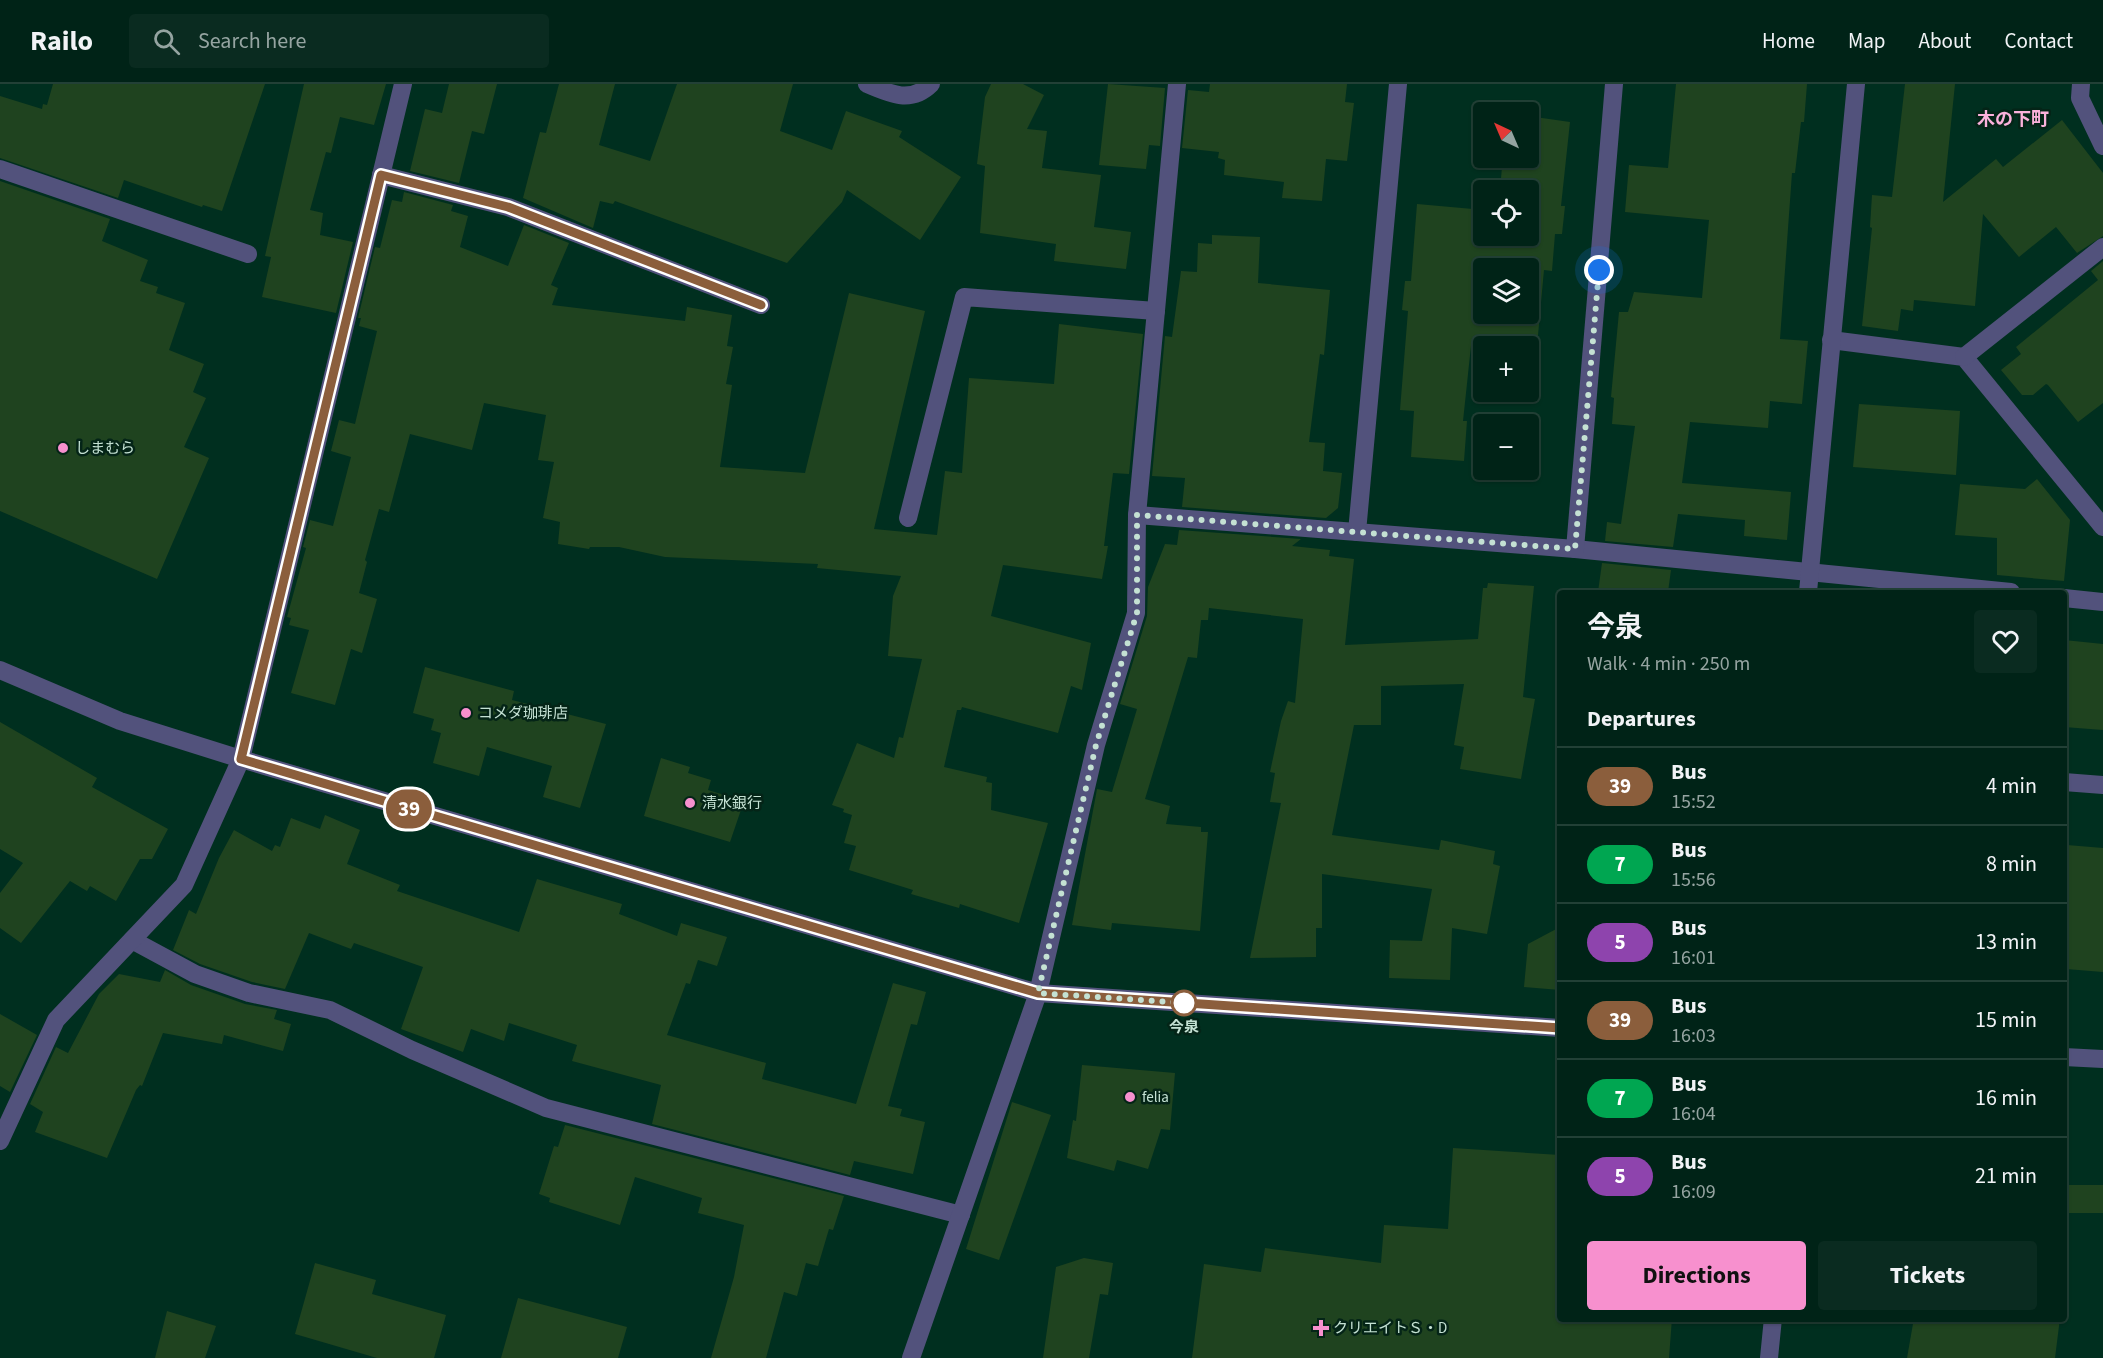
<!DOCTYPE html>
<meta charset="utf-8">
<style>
body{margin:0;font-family:"Source Sans 3","Noto Sans JP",sans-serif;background:#0a2b20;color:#f1f3f6;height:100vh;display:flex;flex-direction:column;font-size:22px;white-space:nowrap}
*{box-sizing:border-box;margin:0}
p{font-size:20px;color:#95a4a1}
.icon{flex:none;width:33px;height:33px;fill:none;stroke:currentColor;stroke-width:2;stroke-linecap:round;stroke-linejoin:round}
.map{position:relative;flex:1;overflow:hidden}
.panel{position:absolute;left:1557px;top:506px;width:510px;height:732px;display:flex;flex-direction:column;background:#002317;border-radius:6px;box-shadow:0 2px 4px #0004,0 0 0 2px #224036}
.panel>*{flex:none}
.badge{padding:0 12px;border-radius:20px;font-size:21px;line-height:39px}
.needle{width:39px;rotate:316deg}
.controls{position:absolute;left:1473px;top:18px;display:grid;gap:12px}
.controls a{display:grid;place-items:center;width:66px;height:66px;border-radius:6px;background:#002317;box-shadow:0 2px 4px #0004,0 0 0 2px #224036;font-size:30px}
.you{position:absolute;width:30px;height:30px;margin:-15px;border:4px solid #fff;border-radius:50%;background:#1a73e8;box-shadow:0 0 0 9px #1a73e833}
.map>.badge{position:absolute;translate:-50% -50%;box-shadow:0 0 0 3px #fff}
h2{padding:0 30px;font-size:22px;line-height:54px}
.round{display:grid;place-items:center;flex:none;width:63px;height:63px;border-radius:6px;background:#0a2b20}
.headline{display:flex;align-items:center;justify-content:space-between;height:102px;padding:0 30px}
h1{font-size:28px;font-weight:700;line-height:45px}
.cta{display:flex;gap:12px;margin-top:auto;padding:12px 30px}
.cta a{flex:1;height:69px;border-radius:6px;background:#f790ce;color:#111;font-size:24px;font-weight:700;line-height:69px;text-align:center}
.cta a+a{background:#0a2b20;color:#f1f3f6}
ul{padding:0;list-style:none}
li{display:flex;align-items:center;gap:18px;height:78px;padding:0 30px;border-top:2px solid #224036}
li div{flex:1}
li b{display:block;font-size:22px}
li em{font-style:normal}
li .badge{min-width:66px;font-weight:700;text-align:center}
header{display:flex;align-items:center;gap:36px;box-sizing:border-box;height:84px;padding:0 30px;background:#002317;border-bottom:2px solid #224036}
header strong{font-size:28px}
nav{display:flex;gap:33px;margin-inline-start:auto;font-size:21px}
.search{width:420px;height:54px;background:#0a2b20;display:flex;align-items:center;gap:15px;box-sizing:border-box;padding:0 21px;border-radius:6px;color:#95a4a1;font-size:22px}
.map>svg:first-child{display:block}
.building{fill:#1f431f;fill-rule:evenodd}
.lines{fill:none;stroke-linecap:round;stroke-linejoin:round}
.minor{stroke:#52527c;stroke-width:18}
.line-casing{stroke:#fff;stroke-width:14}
.line{stroke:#8b5e3c;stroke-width:9}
.walk{stroke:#c4e1d3;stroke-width:6;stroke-dasharray:0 10.8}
.poi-dot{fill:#f790ce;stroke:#042417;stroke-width:2}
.stop-dot{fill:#fff;stroke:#8b5e3c;stroke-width:3}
.labels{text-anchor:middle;stroke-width:5;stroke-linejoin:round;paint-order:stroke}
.poi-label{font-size:15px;fill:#c4e1d3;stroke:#042417;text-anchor:start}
.stop-label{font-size:15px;font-weight:bold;fill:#c4e1d3;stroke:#042417}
.quarter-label{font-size:18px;font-weight:bold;fill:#fab1db;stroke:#042417}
</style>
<header>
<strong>Railo</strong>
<div class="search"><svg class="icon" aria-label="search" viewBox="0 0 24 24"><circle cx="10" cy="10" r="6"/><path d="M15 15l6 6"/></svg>Search here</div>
<nav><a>Home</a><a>Map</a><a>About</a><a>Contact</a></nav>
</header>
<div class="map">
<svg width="2103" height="1274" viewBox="0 0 2103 1274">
<rect width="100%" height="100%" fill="#002f1f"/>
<g class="building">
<path d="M53,0h212l-43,127 -19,-6 -1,2 -78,-27 -6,18 -118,-40v-62l42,13 1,-5 4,1z"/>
<path d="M304,0h82l-12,41 -34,-8 -9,36 -5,-1 -16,58 13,3 -3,22 33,7 -17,71 -74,-16 9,-40 -6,-1z"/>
<path d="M449,0h48l-13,50 -12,-3 -13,52 -49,-12 15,-62 17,4z"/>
<path d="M559,0h56l-16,61 51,16 27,-77h116l-13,47 52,19 14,-39 56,20 -3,6 62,40 -41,63 -73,-50 -5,12 -55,61 -172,-62 -2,3 -13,-3 -7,27 -70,-30 17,-66 6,1z"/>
<path d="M991,0h32l21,11 -17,34 20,2 -5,37 59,7 -7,52 37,5 -5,37 -72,-8 2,-17 -76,-11 5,-67 -8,-2 8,-67z"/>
<path d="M1108,0l57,4 -5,58 -11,-1 -3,24 -47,-4z"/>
<path d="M1210,0h137l-2,18 9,1 -7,58 -21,-2 -4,42 -40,-3 2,-16 -60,-7 1,-15 -7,-2 1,-6 -37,-4 6,-58 21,2z"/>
<path d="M1676,0h131l-3,38h-3l-6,51h-3l-12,166 28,2 -6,63 -32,-3 -2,27 -78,-6 -8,61 109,9 -4,48 -43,-4 1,-16 -67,-6 -5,33 -68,-6 2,-19 14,2 14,-98 -23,-2 2,-26 -3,-1 8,-85h9l6,-20 68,6 7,-78 -84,-8 4,-47 39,3z"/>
<path d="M1905,0h50l-12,118 53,-43 7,8 59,-47 41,53v63l-26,17 -21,-26 -37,30 -36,-43 -8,92 -61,-6 -1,11 -12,-2 -3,22 -36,-5 10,-98 -2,-1 2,-32 20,2z"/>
<path d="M1528,32l42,6 -9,84h4l-3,28h-7l-3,37 -8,-1 -7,76h-66l-8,75h4l-3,40 -53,-4 3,-46 -14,-1 8,-99 -6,-1 3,-29h6l6,-77 67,6v26h44v-46h-28l2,-23h5l1,-9h20zM1484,184h44v46h-44z"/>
<path d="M0,97l110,38 -8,22 46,19 -8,21 18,6 -2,6 29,10 -16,47 35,14 -11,28 13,6 -22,49 25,11 -52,121 -157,-68z"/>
<path d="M404,108l49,13 -2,6 17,5 -8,31 48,19 16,-41 45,18 -18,42 7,3 -6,17 133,16 2,-14 45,8 -5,31 6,1 -7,37 6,1 -12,82 85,6 44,-180 76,18 -51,218 63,6 8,-64 17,2 7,-95 85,6 5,-60 84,10 -14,140 -16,-1 -9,73h4l-6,33 -99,-14 -12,51 100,27 -9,47 -11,-4 -13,47 -96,-26 -1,3h-4l-13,57 43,10 -1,5 6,1 -1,27 57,13 -29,100 -59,-19 -1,4 -48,-14 2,-4 -64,-20 7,-24 -12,-3 8,-28 -9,-3 1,-3 -12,-4 25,-62 37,15 5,-21 4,1 19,-79 -34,-3 5,-60 8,-20 -84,-8 1,-4 -153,-7 -46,-10h-29l-1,2 -31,-5 2,-22 -17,-4 11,-56 -16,-2 8,-45 -62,-12 -12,47 -62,-16 -21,78 -10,-3 -14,51 2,2 -8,31 18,6 -15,54 -11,-4 -16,56 -44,-12 18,-63 -20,-5 2,-7 -4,-1 19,-69 -3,-1 7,-27 23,6 18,-69 -20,-6 8,-31 16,4 22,-93 -18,-5 2,-8h-3l17,-71 5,1 12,-48 10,2z"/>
<path d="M1212,151l48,2 -2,46 72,7 -6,65 -4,-1 -11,88 16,1 -2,28 19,2 -4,35 -12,10 -144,-11 3,-29 -33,-2 13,-140 7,1 9,-66 16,1 1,-29 14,1z"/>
<path d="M2103,177v142l-25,19 -30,-37 -2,-1 -13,11h-11l-21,-25 20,-16 -5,-7 82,-67 -7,-9z"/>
<path d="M1859,320l101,7 -4,64 -103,-8z"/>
<path d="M2037,395l33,41 -6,61 -67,-6v-37l-42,-3 5,-51 65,5z"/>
<path d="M1179,446l122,9 -9,7 38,4 -1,6 25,3 -9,86 133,-6 5,-51h4l1,-5 46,3 -11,111 12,2 -14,80 -61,-10 4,-22 -10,-2 10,-61 -83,2v39h-27l-22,110 107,15 2,-10 54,11 -2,13 7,2 -13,68 -35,-6 -2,52 -61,-2 1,-38 32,1 10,-52 -110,-15v54h-6v29l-66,1 31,-155 -11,-1 5,-29 -5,-1 11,-51 7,-20 7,2 8,-84 -94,-11 -1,12h-7l-4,38 -9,-1 -43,142 25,7 -4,18 35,3v5h7l-8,99 -88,-8 -1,7 -39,-5 25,-136 15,3 25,-83 -17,-5 27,-88 1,-29 17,-43 12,1z"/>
<path d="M1602,479l69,7 -3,22h-70z"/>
<path d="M2064,556l39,4v86l-39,-3z"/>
<path d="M425,583l89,24 -2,9 94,24 -26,84 -37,-11 9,-31 -65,-19 -8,29 -46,-13 8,-30 -10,-3 3,-11 -21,-6z"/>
<path d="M0,638l97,56 -5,9 76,42 -16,30h-12l-24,42 -26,-15 -3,5 -17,-10 -49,62 -21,-15v-35l23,-30 -23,-14z"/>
<path d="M661,674l29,9 -2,6 23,7 -3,10 36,11 -14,41 -86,-26z"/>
<path d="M325,731l35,15 -13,34 53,21 -3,6 122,41 18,-53 85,25 -3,10 58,22 4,-13 46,14 -10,29 -19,-6 -8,24 -4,-1 -19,52 99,28 -4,16 94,25 37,-121 33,9 -9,33 -6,-1 -23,82 14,3 -2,7 25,6 -12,52 -59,-13 -4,14 -198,-51 9,-39 -89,-24 5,-16 -68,-22 -5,18 -33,-12 -8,23 -62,-23 22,-62 -69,-24 -3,6 -42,-16 -24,56 -33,-7 -52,-18 -27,-14 16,-40 7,4 23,-56 15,-28 38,21 3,-6 5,2 11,-29 29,11z"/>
<path d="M2067,761l36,3v124l-37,-3 -2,-4z"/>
<path d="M1560,843v63l-36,-3 4,-43z"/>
<path d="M165,886l26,15 54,19 32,6 -3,9 17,5 -8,27 -59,-16 -2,9 -59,-11 -21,53 -2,-1 -4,5 -29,68 -72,-26 8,-20 -13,-8 26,-57 12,6 31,-59 20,-20 41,8z"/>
<path d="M0,930l37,21 -27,57 -10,-6z"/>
<path d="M1082,981l93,8 -5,57 -9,-1 -13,40 -31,-9 -3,11 -47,-13 6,-38 3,1z"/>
<path d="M1012,1018l39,13 -52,145 -33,-11z"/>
<path d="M565,1041l279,71 -11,34 -4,-1 -11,37 -12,-3 -9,33 -13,-4 -18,66h-55l23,-81 10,-52 -46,-12 4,-15 -67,-21 -15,48 -71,-23 1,-4 -11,-4 15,-48 4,1z"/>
<path d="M1453,1064l107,7v163h112l-3,40h-477l12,-94 57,8 4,-24 116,15 3,-38 64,4z"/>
<rect x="2064" y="1101" width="39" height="28"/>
<path d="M1084,1174l29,5 -5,32 -8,-1 -11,64h-46l13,-91z"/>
<path d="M315,1179l61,17 -4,14 74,21 -12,43h-57l-82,-24z"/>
<path d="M518,1214l109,29 -9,31h-117z"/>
<path d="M167,1227l49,15 -11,32h-50z"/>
<path d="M1914,1234h146l-5,40h-148z"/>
</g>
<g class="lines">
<g class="minor">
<path d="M867,0c23,10 44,20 64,0"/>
<path d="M2081,0l-1,14 23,48"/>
<path d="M0,85l248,85"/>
<path d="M381,91l127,32 253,98"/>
<path d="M1831,256l133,17 139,170"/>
<path d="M1964,273l139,-110"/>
<path d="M1137,431l438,34 436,43"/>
<path d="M908,434l56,-221 192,14"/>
<path d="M1357,448l41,-448"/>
<path d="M1575,465l39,-465"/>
<path d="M1808,508l48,-508"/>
<path d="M2064,514l39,4"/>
<path d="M0,586l120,51 121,38 797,234 522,35"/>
<path d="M2064,698l39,3"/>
<path d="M132,856l63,34 54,19 81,17 82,40 134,58 415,107"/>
<path d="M2064,973l39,2"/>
<path d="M0,1057l56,-121 128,-135 57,-126 162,-675"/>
<path d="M911,1274l127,-365 58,-248 40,-132 1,-98 40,-431"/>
<path d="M1769,1274l4,-40"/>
</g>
</g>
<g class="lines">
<g class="line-casing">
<path id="line" d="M761,221l-253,-98 -127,-32 -140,584 797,234 522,35"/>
</g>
<use href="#line" class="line"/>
<path class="walk" d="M1184,919l-146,-10 58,-248 41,-132v-98l438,34 24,-279"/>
</g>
<g class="poi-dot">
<circle cx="63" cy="364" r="6"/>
<circle cx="466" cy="629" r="6"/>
<circle cx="690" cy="719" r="6"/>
<circle cx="1130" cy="1013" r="6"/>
<path d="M1318 1235h6v6h6v6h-6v6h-6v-6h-6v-6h6z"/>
</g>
<circle class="stop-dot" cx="1184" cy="919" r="12"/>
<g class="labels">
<g class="poi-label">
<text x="75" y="369">しまむら</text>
<text x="478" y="634">コメダ珈琲店</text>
<text x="702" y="724">清水銀行</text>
<text x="1142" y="1018">felia</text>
<text x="1333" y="1249">クリエイトＳ・D</text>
</g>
<g class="stop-label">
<text x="1184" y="948">今泉</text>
</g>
<g class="quarter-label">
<text x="2013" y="41">木の下町</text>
</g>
</g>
</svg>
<div class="controls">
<a><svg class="needle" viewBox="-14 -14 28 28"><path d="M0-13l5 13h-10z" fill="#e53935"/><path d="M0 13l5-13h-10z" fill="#95a4a1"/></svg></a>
<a><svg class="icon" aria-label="locate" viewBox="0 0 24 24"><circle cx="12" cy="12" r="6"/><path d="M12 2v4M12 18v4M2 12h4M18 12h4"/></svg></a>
<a><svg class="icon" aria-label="layers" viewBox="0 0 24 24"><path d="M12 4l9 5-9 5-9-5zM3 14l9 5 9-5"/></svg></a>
<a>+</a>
<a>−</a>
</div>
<div class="you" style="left:1599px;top:186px"></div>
<b class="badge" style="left:409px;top:725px;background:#8b5e3c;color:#fff">39</b>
<section class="panel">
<div class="headline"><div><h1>今泉</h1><p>Walk · 4 min · 250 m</p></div><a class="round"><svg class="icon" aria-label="heart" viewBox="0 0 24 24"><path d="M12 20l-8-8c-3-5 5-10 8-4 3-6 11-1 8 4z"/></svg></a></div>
<h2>Departures</h2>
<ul>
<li><span class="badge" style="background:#8b5e3c;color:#fff">39</span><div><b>Bus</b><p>15:52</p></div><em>4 min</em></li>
<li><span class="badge" style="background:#00a651;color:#fff">7</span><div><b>Bus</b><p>15:56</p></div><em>8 min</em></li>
<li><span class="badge" style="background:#8e44ad;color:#fff">5</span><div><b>Bus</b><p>16:01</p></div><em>13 min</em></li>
<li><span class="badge" style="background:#8b5e3c;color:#fff">39</span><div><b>Bus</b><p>16:03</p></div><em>15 min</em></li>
<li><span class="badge" style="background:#00a651;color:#fff">7</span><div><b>Bus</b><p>16:04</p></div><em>16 min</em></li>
<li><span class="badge" style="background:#8e44ad;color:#fff">5</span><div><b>Bus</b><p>16:09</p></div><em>21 min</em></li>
</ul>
<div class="cta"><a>Directions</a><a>Tickets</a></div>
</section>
</div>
